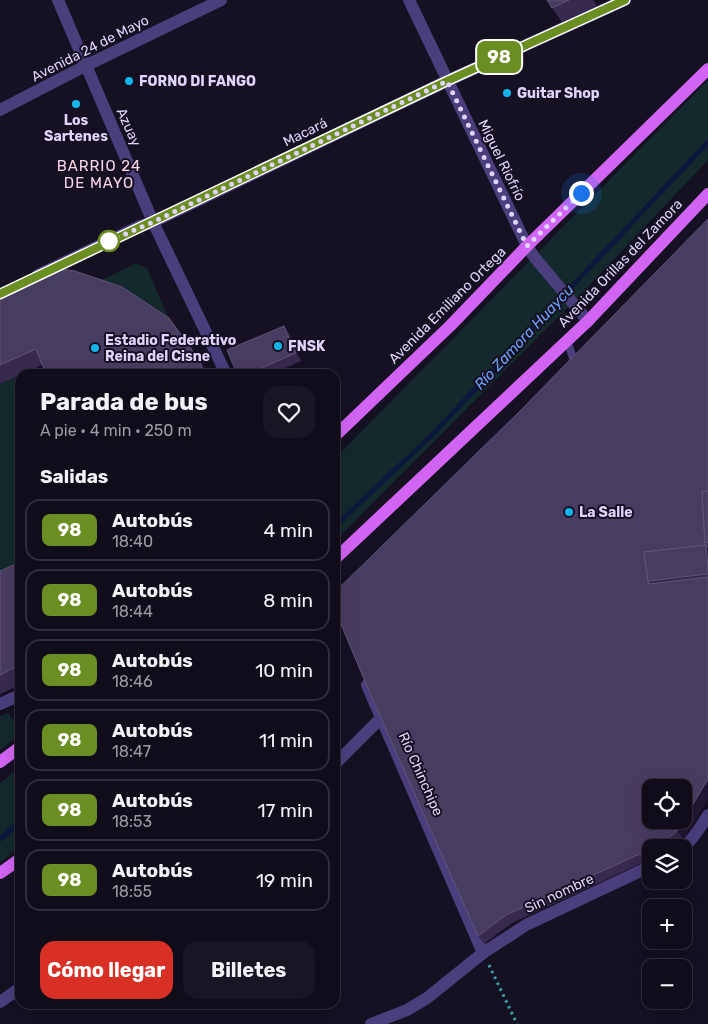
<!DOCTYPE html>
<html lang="es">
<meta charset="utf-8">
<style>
body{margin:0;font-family:Rubik,sans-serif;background:#191523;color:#f1f3f6;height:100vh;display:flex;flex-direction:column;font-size:19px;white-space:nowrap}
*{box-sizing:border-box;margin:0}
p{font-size:16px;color:#9c9ba2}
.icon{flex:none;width:28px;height:28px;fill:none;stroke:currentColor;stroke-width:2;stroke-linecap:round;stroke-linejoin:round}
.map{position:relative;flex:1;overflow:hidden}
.side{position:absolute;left:15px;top:369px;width:325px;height:640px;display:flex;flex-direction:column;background:#100c1a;border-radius:15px;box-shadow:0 5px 20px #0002,0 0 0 1px #302c39}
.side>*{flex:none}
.badge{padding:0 10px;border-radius:8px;font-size:18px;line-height:32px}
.controls{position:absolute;left:642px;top:779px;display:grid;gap:10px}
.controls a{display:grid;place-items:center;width:50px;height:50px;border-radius:10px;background:#100c1a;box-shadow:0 5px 20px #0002,0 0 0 1px #302c39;font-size:25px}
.you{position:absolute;width:25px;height:25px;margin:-12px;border:4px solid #fff;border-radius:50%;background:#1a73e8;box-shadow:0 0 0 8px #1a73e833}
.map>.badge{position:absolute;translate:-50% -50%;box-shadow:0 0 0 2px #fff}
h2{padding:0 25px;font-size:19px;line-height:45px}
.round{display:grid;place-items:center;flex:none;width:52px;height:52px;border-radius:15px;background:#191523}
.head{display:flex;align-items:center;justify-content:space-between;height:85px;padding:0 25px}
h1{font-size:24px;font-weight:700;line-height:38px}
.button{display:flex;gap:10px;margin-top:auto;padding:10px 25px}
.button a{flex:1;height:58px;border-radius:15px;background:#d93025;color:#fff;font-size:20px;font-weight:700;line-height:58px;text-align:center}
.button a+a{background:#191523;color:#f1f3f6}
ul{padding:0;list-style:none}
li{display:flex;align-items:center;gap:15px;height:62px;margin:0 10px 8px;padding:0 15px;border:2px solid #302c39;border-radius:15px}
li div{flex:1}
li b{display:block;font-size:19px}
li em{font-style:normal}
li .badge{min-width:55px;font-weight:700;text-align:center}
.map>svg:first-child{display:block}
.green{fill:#13292b}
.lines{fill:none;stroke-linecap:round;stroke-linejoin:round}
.stream{stroke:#0e183d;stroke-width:5}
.path{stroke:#38a2ab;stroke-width:3;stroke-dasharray:2.5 4;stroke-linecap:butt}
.service{stroke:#4a3e7d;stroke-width:8}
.minor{stroke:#4a3e7d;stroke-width:12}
.tertiary{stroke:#4a3e7d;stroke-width:12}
.primary{stroke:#d264f3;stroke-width:12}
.wall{fill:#372a4e}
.shaded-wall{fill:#221835}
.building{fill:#493c61;stroke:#605479;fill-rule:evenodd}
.line-casing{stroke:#fff;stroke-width:11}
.line{stroke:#6b8e23;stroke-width:8}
.walk{stroke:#ded4fc;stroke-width:5;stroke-dasharray:0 9}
.poi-dot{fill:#12b4e9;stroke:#151022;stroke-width:2}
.stop-dot{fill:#fff;stroke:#6b8e23;stroke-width:2.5}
.labels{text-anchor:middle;stroke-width:4;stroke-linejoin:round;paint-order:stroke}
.street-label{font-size:14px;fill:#ded4fc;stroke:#151022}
.poi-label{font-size:14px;font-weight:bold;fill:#ded4fc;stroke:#151022;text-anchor:start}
.neighbourhood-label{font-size:15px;letter-spacing:1px;fill:#fcd6e8;stroke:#151022}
.water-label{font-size:15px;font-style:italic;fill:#6aa0f3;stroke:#151022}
</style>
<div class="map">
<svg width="708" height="1024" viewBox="0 0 708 1024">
<rect width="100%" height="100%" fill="#151022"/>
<g class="green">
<path d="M708,80v80l-125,132 -248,249v-83z"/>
<path d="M136,263l11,5 26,60 -80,-44z"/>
<path d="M20,375v206l-20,9v-206z"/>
<path d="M8,713l12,16v6l-20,15v-34z"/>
<path d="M20,767v78l-11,11 -9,6v-79z"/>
</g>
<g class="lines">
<g class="stream">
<path d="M335,526l96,-90 277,-294"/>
<path d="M0,839l20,-17"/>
</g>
<path class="path" d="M489,965l28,59"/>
<path class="service" d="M567,340l9,27"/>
<g class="minor">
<path d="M58,0l95,222 73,152"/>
<path d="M409,0l118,246 8,12 53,63"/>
<path d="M38,275l102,-49 13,-4 294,-141 178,-81"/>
<path d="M367,685l116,268"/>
<path d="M0,704l20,-9"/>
<path d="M335,764l45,-45"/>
<path d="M683,848c11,-9 18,-22 25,-33"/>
<path d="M0,1002l20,-14"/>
<path d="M371,1024l36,-14 20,-12 56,-45 43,-28 125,-59"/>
</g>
<path class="tertiary" d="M0,110l85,-44 136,-66"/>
<g class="primary">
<path d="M335,436l116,-111 76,-79 181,-177"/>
<path d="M335,559l253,-238 120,-127"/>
<path d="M0,762l20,-15"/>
<path d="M0,873l20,-14"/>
</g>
</g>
<g class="wall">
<path d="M547,0h46l4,6 -35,16z"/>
<path d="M708,219v579l-25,41 -11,9h-21v12l-11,4 -128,59 -28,21 -6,-8 42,-525z"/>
<path d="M0,290l209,84 -167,-9 -19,9h-3v1l-20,9z"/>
<path d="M290,334l11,27 -29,13h-35z"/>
<path d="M20,562v123l-20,9v-123z"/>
</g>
<g class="shaded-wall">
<path d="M284,326l6,8 11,27 -5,-8z"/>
<path d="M199,360l10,14h-4z"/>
<path d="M706,545l2,3v19z"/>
<path d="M708,779v19l-25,41 -6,-8z"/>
</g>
<g class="building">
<path d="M547,0h22l-17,8z"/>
<path d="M708,219v272l-6,1 3,51 3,4 -2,-2 -62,7 4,29 1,3 59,-7v202l-31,52 -21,17h-5v2l-16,6 -129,59 -28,21 -106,-238 -37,-88v-18l185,-181zM651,788h33v32h-33z"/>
<path d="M47,267l28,4 47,16 47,31 30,42 6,14h-159l-10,-25 -36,16v-75z"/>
<path d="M284,326l12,27 -48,21h-11l-10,-24z"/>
<path d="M708,491v52h-3l-3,-51z"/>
<path d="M706,545l2,22v7l-60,7 -4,-29z"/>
<path d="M20,562v103l-20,10v-104z"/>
</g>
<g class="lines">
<g class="line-casing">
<path id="line" d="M0,294l447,-213 178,-81"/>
</g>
<use href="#line" class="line"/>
<path class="walk" d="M109,241l-4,2 48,-21 294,-141 80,165 54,-53"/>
</g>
<g class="poi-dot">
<circle cx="129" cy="81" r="5"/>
<circle cx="507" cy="93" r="5"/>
<circle cx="76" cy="104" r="5"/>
<circle cx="278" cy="346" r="5"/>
<circle cx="95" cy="348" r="5"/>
<circle cx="569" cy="512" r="5"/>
</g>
<circle class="stop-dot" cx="109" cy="241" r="10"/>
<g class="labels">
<g class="street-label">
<text transform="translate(90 48) rotate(-27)" y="5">Avenida 24 de Mayo</text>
<text transform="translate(129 127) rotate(66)" y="5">Azuay</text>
<text transform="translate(305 132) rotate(-26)" y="5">Macará</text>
<text transform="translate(502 160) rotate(64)" y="5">Miguel Riofrío</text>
<text transform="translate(620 263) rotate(-46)" y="5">Avenida Orillas del Zamora</text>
<text transform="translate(447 305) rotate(-45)" y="5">Avenida Emiliano Ortega</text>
<text transform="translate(421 774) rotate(66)" y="5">Río Chinchipe</text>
<text transform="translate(559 893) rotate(-25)" y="5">Sin nombre</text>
</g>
<g class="poi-label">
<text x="139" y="86">FORNO DI FANGO</text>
<text x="517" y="98">Guitar Shop</text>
<text x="76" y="125" text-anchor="middle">Los<tspan x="76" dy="16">Sartenes</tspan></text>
<text x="105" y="345">Estadio Federativo<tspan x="105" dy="16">Reina del Cisne</tspan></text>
<text x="288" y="351">FNSK</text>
<text x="579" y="517">La Salle</text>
</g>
<g class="neighbourhood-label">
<text x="99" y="171">BARRIO 24<tspan x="99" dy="17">DE MAYO</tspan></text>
</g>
<g class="water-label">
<text transform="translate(524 337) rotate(-47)" y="5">Río Zamora Huaycu</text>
</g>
</g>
</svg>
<div class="controls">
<a><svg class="icon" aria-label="locate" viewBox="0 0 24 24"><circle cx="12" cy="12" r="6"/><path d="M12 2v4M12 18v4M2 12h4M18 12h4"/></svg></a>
<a><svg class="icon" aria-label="layers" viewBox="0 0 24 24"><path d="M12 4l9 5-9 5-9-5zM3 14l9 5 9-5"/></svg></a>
<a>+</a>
<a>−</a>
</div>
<div class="you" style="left:581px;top:193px"></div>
<b class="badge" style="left:499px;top:57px;background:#6b8e23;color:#fff">98</b>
<section class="side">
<div class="head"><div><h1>Parada de bus</h1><p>A pie · 4 min · 250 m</p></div><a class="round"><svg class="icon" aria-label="heart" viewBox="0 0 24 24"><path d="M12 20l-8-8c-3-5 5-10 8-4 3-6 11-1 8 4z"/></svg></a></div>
<h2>Salidas</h2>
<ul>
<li><span class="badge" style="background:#6b8e23;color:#fff">98</span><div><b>Autobús</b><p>18:40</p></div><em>4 min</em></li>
<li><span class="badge" style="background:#6b8e23;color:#fff">98</span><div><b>Autobús</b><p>18:44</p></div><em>8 min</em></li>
<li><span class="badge" style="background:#6b8e23;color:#fff">98</span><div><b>Autobús</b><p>18:46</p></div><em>10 min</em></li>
<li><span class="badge" style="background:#6b8e23;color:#fff">98</span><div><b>Autobús</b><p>18:47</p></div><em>11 min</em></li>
<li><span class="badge" style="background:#6b8e23;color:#fff">98</span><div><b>Autobús</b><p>18:53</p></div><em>17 min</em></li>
<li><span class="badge" style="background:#6b8e23;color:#fff">98</span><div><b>Autobús</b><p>18:55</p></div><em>19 min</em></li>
</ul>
<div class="button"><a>Cómo llegar</a><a>Billetes</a></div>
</section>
</div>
